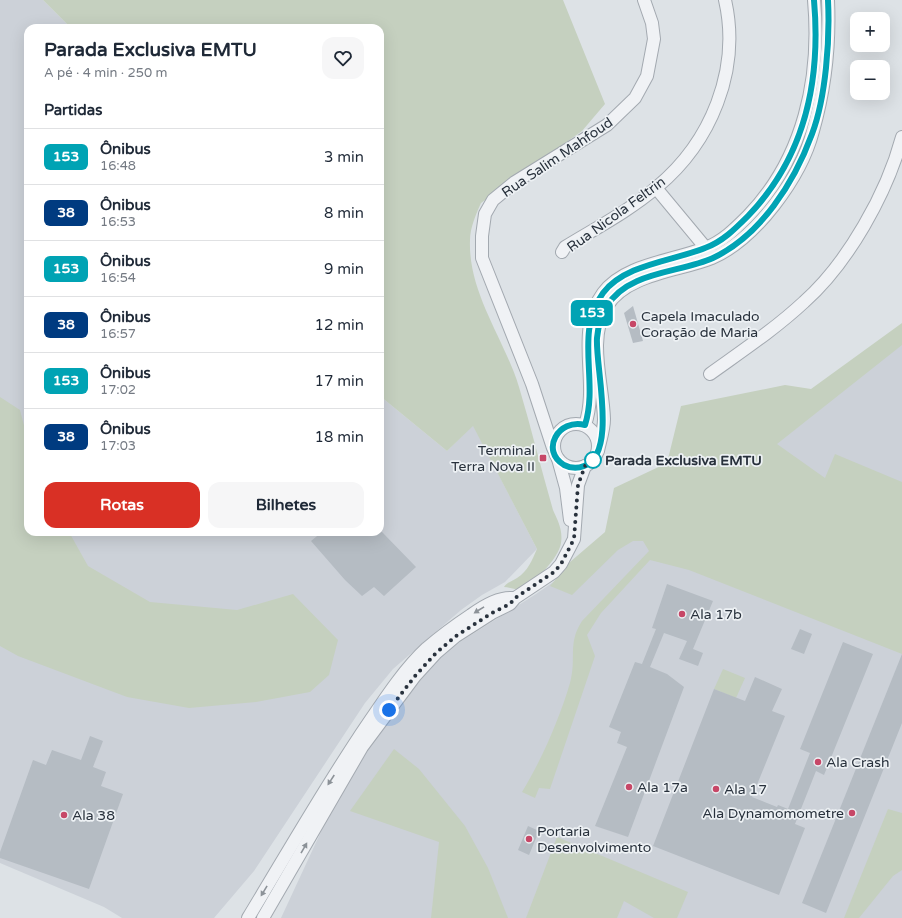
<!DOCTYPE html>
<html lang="pt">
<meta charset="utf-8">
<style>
body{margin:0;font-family:"Varela Round",sans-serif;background:#f6f6f7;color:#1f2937;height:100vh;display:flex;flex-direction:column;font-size:15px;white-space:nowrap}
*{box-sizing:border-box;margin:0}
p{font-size:13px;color:#747a83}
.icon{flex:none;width:22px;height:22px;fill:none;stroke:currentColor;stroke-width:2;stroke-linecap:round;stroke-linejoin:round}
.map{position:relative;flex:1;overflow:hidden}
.details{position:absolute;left:24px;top:24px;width:360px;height:512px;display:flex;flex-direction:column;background:#fff;border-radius:12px;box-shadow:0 4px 16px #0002}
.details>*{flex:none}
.badge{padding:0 8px;border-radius:6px;font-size:14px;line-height:26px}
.controls{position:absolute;left:850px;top:12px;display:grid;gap:8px}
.controls a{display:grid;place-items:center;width:40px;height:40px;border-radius:8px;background:#fff;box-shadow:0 4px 16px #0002;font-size:20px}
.you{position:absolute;width:20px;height:20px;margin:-10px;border:3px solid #fff;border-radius:50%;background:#1a73e8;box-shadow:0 0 0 6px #1a73e833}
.map>.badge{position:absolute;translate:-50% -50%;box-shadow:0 0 0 2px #fff}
h2{padding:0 20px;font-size:15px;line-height:36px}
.round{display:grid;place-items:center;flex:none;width:42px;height:42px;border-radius:12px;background:#f6f6f7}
.summary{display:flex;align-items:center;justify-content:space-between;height:68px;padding:0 20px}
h1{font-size:19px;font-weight:700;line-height:30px}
.primary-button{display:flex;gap:8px;margin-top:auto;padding:8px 20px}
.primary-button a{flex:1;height:46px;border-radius:12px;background:#d93025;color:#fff;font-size:16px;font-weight:700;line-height:46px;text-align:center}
.primary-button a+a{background:#f6f6f7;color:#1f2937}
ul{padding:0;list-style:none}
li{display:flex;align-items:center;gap:12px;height:56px;padding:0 20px;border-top:1px solid #e0e1e3}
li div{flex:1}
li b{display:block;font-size:15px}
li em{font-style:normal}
li .badge{min-width:44px;font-weight:700;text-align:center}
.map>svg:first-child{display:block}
.built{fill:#ccd1d8}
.green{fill:#c5d0bf}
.building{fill:#b5bcc3}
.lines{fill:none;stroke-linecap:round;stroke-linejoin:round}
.minor-casing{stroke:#a3a9b0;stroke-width:14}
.minor{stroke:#f0f2f5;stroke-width:12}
.oneway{fill:#8c9298}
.line-casing{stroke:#fff;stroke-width:9}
.line{stroke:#00a3b4;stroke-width:6}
.walk{stroke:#28313c;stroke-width:4;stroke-dasharray:0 7.2}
.poi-dot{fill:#c74767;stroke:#edf1f4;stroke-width:1.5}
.stop-dot{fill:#fff;stroke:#00a3b4;stroke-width:2}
.labels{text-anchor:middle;stroke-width:3.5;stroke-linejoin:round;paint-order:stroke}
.street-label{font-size:14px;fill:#28313c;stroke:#edf1f4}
.poi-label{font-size:14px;fill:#28313c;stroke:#edf1f4;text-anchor:start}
.stop-label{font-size:14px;font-weight:bold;fill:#28313c;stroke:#edf1f4;text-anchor:start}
</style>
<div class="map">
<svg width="902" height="918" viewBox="0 0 902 918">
<rect width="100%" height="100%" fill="#dde2e6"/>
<g class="built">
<path d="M0,0h43l28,28h-43v504h352v-136l67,55 26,-26 64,124 -32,33 -23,13 -21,15 -68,59 -28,34 -111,168 -40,47h-92l-18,-11 -104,-44z"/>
<path d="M902,340v578h-621l51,-110 49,-84 63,-72 92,-58z"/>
</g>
<g class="green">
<path d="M43,0h520l42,104 -23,27 -101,72c-5,11 -11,25 -11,37 -2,53 34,98 49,147 12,40 22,82 34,123 5,11 10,20 8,33 -2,15 -29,44 -44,46 -4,0 -9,-2 -13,-2 3,-5 9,-6 13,-9 11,-7 15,-18 20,-29l-64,-123 -26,25 -67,-55v-368h-309z"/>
<path d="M902,323v22l-125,99 48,34 10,-24 67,28v172l-213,-84 -39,-10 -49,53 -14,22 8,21 -45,133 -11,-1 -4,10 -13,-6c20,-33 37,-72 48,-109 7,-25 -3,-39 12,-62l67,-70 -6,-10h-10l-15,9 -46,45 -22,-9 20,-24 35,-30 9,-44 53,-25 14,-57 104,-21 26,4z"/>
<path d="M0,397l20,13 8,31v91h41l19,34 62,36 87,8 56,-16 45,46 -9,35 -19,17 -54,10 -67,6 -62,-11 -109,-41 -18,-10z"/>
<path d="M723,669l22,9 -9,20 -22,-9z"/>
<path d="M394,749l25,20 46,57 23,42 20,50h-77l8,-76 -89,-31z"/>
<path d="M888,809l14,4v57l-9,6 -34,42h-15z"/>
<path d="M557,837l131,55 -11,26h-23l-30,-17 -7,17h-91z"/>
</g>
<g class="building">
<path d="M633,306l10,35 -10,2 -9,-30z"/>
<path d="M322,532h60l34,35 -32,29 -10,-9 -12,9 -17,-16 -34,-39z"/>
<path d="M667,584l46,17 -20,48 10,4 -5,13 -19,-7 8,-18 -23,-8 -14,34 17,7 17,13 -56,150 -33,-11 32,-79 -10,-4 4,-11 -12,-5 26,-65 7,2 14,-35 -4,-1z"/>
<path d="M800,629l12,5 -8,20 -13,-5z"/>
<path d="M843,642l30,12 -49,121 -8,-4 -21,53 10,4 -26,67 -126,-49 61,-157 31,12 10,-24 27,12 -10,22 13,5 -33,81 25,10 1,-2 10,4 22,-56 -10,-4z"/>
<path d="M902,654v69l-76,190 -24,-10z"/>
<path d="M90,736l13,5 -10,26 13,5 -5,14 22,8 -34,95 -89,-31v-6l33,-92 13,5 6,-15 29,10z"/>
<path d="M528,826l11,5 -10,24 -11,-5z"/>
</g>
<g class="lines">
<g class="minor-casing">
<g id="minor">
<path d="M656,188l54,65"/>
<path d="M562,252l3,-5c31,-19 64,-36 92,-60 54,-45 84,-117 68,-187"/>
<path d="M710,374c32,-23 65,-45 94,-72 44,-39 83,-109 98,-165"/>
<circle cx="576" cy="446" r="22"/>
<path d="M585,425c15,-44 -11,-92 18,-132 21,-29 70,-32 102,-45 17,-6 30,-19 43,-32 56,-58 73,-138 66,-216"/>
<path d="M553,448l-21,-64 -50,-126v-22l3,-22 8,-14 22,-18 92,-57 28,-27 12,-22 7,-37 -2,-16 -8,-23"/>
<path d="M598,451c2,-10 6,-21 6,-32 -1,-36 -17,-80 3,-113 19,-32 73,-35 105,-48 44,-19 89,-81 101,-127 12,-42 17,-87 15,-131"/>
<path d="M558,459l8,29 4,32"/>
<path d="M248,918c37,-61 72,-122 111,-181 20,-29 42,-65 68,-89 14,-12 29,-23 44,-33 11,-8 27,-18 41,-17"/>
<path d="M263,918l99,-171 53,-71 21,-23 20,-17 36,-23 18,-9 5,-6 39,-26 7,-8 13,-25 4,-54 7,-19"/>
</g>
</g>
<use href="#minor" class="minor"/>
</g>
<defs><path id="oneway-solid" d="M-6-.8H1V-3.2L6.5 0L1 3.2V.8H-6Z"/></defs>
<g class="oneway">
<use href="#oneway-solid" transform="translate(479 610) rotate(148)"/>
<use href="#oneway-solid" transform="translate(331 780) rotate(123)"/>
<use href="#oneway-solid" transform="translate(304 848) rotate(-60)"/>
<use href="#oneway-solid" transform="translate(264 891) rotate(121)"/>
</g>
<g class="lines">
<g class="line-casing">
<path id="line" d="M814,0c7,80 -9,157 -66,216 -13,13 -26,26 -43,32 -32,13 -80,16 -102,45 -29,40 -4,88 -18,132 -27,-7 -45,26 -21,40 6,3 13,4 20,1 34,-12 11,-100 13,-128 1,-10 4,-23 10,-32 21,-35 73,-33 106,-48 48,-23 81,-75 99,-124 14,-37 18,-95 16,-134"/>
</g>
<use href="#line" class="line"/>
<path class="walk" d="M389,710l26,-34 21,-23 20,-17 36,-23 18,-9 5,-6 39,-26 7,-8 13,-25 4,-54 7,-19 10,-9 -2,3"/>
</g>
<g class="poi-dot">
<circle cx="633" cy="324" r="4"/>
<rect x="539" y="454" width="8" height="8" rx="2"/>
<circle cx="682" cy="614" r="4"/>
<circle cx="818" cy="762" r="4"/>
<circle cx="629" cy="787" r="4"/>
<circle cx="716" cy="789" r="4"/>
<circle cx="852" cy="813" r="4"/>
<circle cx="64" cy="815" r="4"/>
<circle cx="529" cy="839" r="4"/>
</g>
<circle class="stop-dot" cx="593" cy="460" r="8"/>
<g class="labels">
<g class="street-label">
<text transform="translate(557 157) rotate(-34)" y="5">Rua Salim Mahfoud</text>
<text transform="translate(616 214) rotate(-36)" y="5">Rua Nicola Feltrin</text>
</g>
<g class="poi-label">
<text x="641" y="321">Capela Imaculado<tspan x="641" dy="16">Coração de Maria</tspan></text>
<text x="535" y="455" text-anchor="end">Terminal<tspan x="535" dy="16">Terra Nova II</tspan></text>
<text x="690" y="619">Ala 17b</text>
<text x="826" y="767">Ala Crash</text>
<text x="637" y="792">Ala 17a</text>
<text x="724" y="794">Ala 17</text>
<text x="844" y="818" text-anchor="end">Ala Dynamomometre</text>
<text x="72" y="820">Ala 38</text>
<text x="537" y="836">Portaria<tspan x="537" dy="16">Desenvolvimento</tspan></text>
</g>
<g class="stop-label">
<text x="605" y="465">Parada Exclusiva EMTU</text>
</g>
</g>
</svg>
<div class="controls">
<a>+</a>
<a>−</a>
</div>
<div class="you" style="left:389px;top:710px"></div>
<b class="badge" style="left:592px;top:313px;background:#00a3b4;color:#fff">153</b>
<section class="details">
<div class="summary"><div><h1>Parada Exclusiva EMTU</h1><p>A pé · 4 min · 250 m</p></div><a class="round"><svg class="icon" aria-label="heart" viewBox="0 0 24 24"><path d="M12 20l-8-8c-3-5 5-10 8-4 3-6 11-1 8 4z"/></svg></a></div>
<h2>Partidas</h2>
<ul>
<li><span class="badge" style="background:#00a3b4;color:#fff">153</span><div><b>Ônibus</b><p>16:48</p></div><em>3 min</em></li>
<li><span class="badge" style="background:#003b80;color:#fff">38</span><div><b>Ônibus</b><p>16:53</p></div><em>8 min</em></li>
<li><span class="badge" style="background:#00a3b4;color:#fff">153</span><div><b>Ônibus</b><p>16:54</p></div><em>9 min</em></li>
<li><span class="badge" style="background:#003b80;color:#fff">38</span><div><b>Ônibus</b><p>16:57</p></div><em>12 min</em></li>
<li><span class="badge" style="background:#00a3b4;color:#fff">153</span><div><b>Ônibus</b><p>17:02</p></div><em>17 min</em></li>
<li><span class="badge" style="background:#003b80;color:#fff">38</span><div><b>Ônibus</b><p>17:03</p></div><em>18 min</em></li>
</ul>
<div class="primary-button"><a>Rotas</a><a>Bilhetes</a></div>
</section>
</div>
